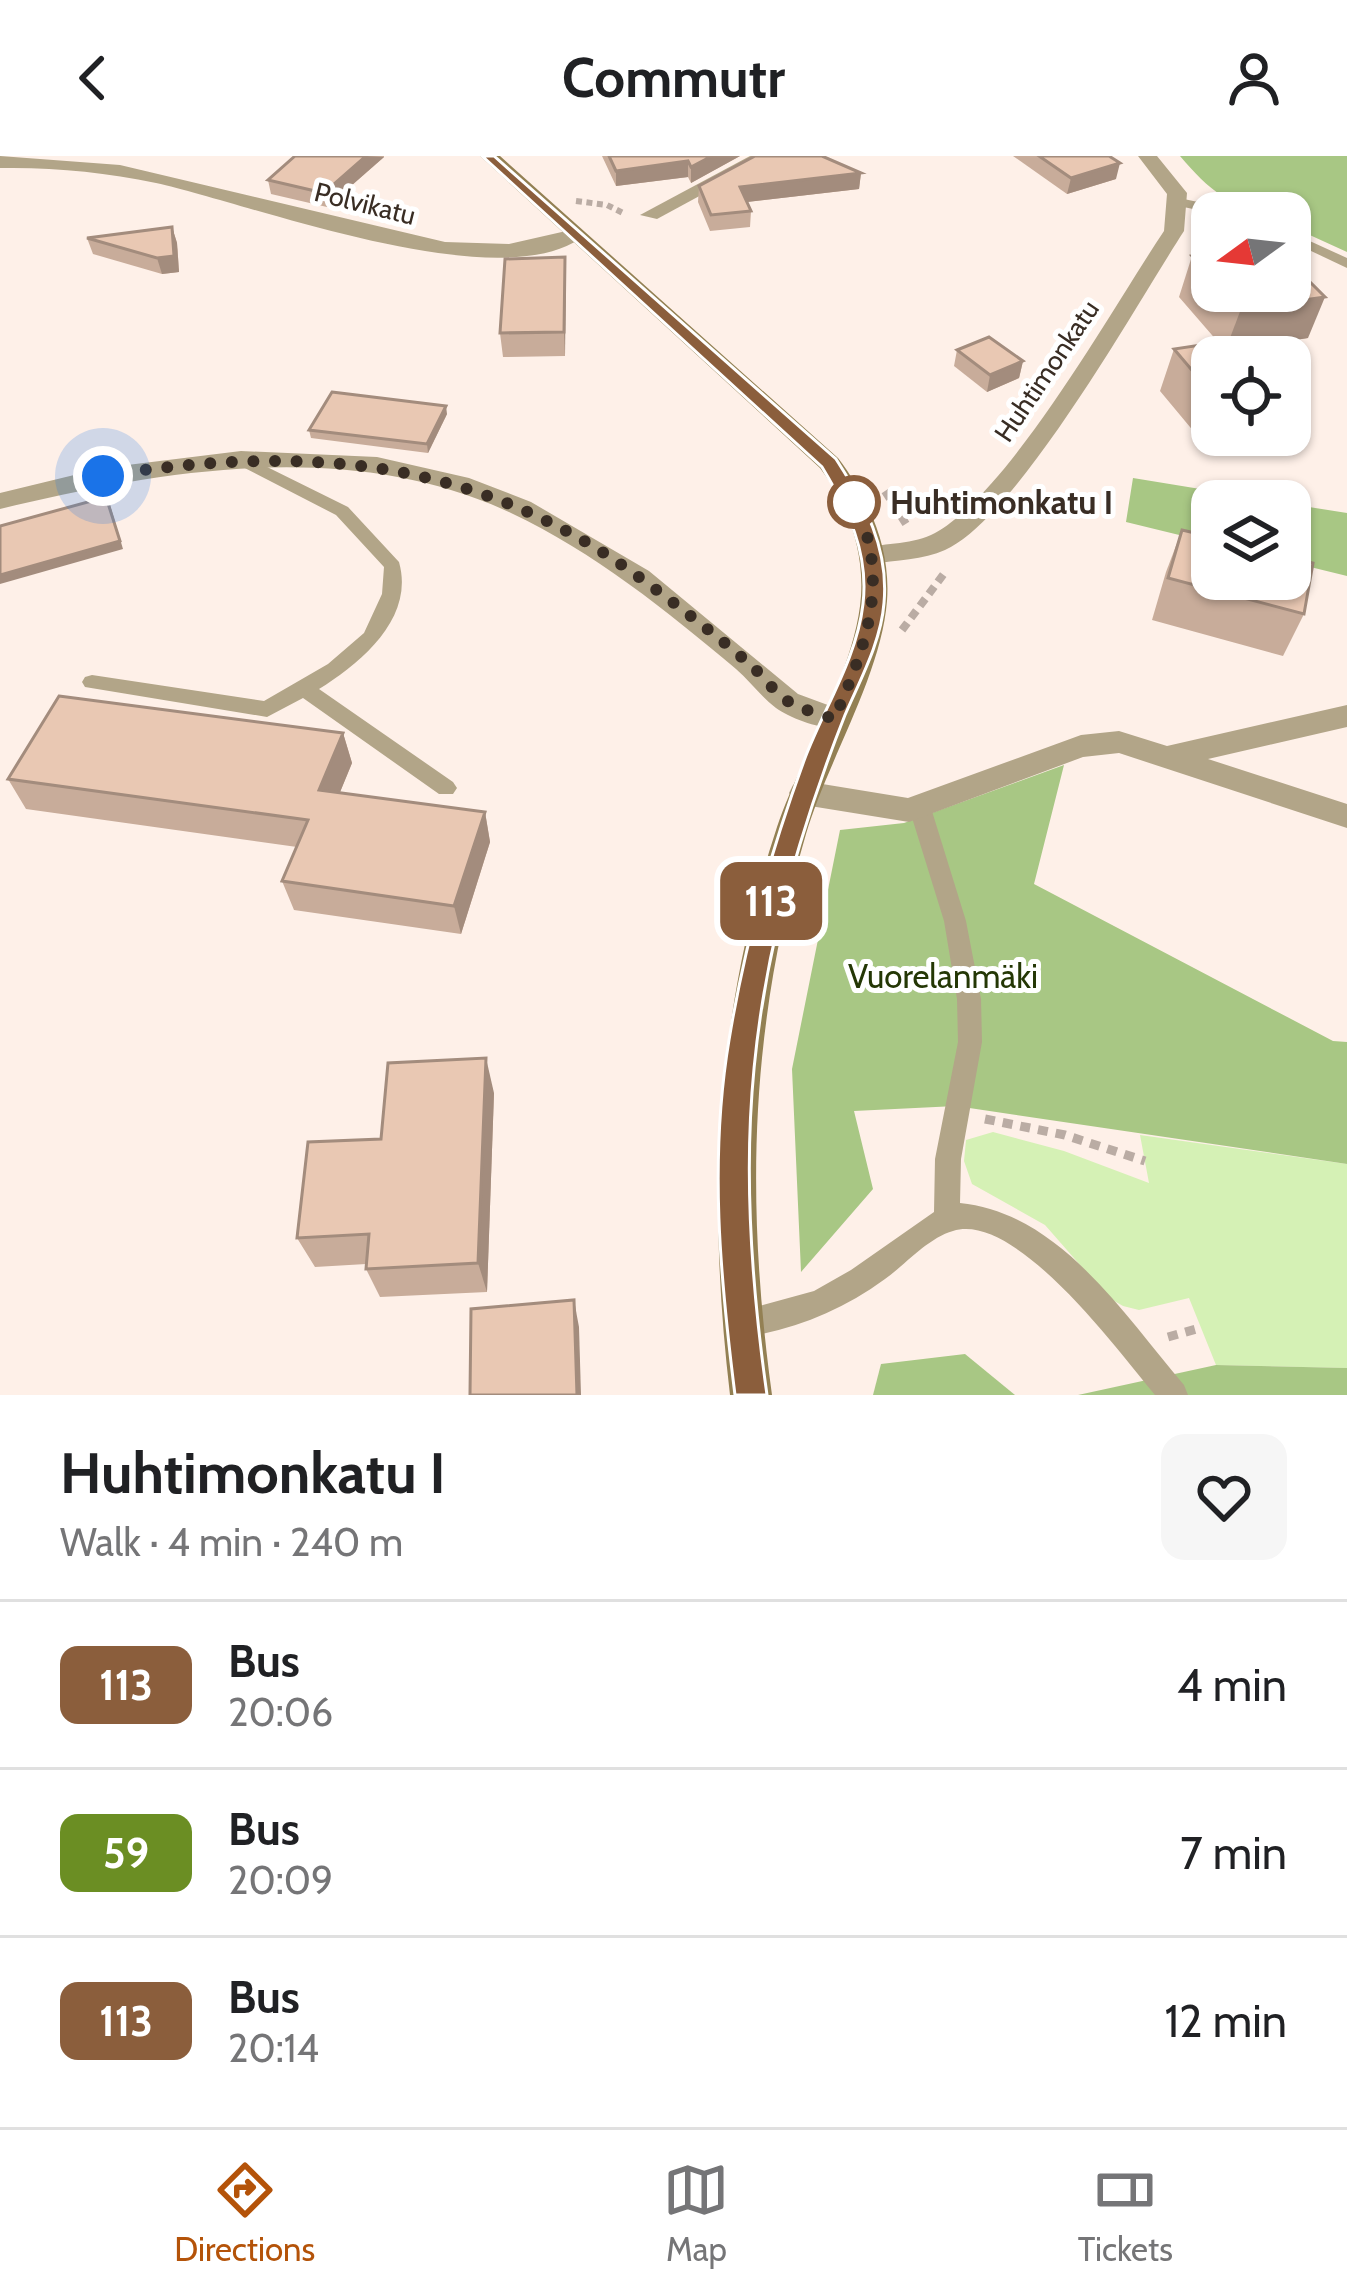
<!DOCTYPE html>
<meta charset="utf-8">
<style>
body{margin:0;font-family:Cabin,sans-serif;background:#f6f6f6;color:#202124;height:100vh;display:flex;flex-direction:column;font-size:45px;white-space:nowrap}
*{box-sizing:border-box;margin:0}
p{font-size:39px;color:#757577}
.icon{flex:none;width:66px;height:66px;fill:none;stroke:currentColor;stroke-width:2;stroke-linecap:round;stroke-linejoin:round}
.map{position:relative;height:1239px;overflow:hidden}
.side{display:flex;flex-direction:column;background:#fff;flex:1}
.side>*{flex:none}
.badge{padding:0 24px;border-radius:18px;font-size:42px;line-height:78px}
.needle{width:78px;rotate:255deg}
.tools{position:absolute;left:1191px;top:36px;display:grid;gap:24px}
.tools a{display:grid;place-items:center;width:120px;height:120px;border-radius:24px;background:#fff;box-shadow:0 3px 9px #0004;font-size:60px}
.you{position:absolute;width:60px;height:60px;margin:-30px;border:9px solid #fff;border-radius:50%;background:#1a73e8;box-shadow:0 0 0 18px #1a73e833}
.map>.badge{position:absolute;translate:-50% -50%;box-shadow:0 0 0 6px #fff}
.round{display:grid;place-items:center;flex:none;width:126px;height:126px;border-radius:24px;background:#f6f6f6}
.headline{display:flex;align-items:center;justify-content:space-between;height:204px;padding:0 60px}
h1{font-size:57px;font-weight:700;line-height:90px}
ul{padding:0;list-style:none}
li{display:flex;align-items:center;gap:36px;height:168px;padding:0 60px;border-top:3px solid #e0e0e0}
li div{flex:1}
li b{display:block;font-size:45px}
li em{font-style:normal}
li .badge{min-width:132px;font-weight:700;text-align:center}
header{display:flex;justify-content:space-between;align-items:center;height:156px;padding:0 60px;background:#fff;font-size:54px;font-weight:700}
.dock{display:flex;justify-content:space-around;align-items:center;height:168px;border-top:3px solid #e0e0e0;background:#fff;font-size:33px;color:#757577}
.dock a{display:grid;justify-items:center;gap:6px}
.dock .active{color:#b45309}
.map>svg:first-child{display:block}
.green{fill:#d5f1b5}
.forest{fill:#a8c784}
.lines{fill:none;stroke-linecap:round;stroke-linejoin:round}
.path-far2{stroke:#baaca4;stroke-width:6;stroke-dasharray:6 4.5;stroke-linecap:butt}
.path-far1{stroke:#baaca4;stroke-width:8;stroke-dasharray:9 6;stroke-linecap:butt}
.path{stroke:#baaca4;stroke-width:9;stroke-dasharray:10 8;stroke-linecap:butt}
.lane{fill:#b2a588;fill-rule:evenodd}
.street{fill:#b2a588;fill-rule:evenodd}
.secondary{fill:#938053;fill-rule:evenodd}
.wall{fill:#c8ac9a}
.shaded-wall{fill:#a38c7d}
.building{fill:#e9c8b3;stroke:#a38c7d;stroke-width:3}
.line{fill:#8b5e3c;stroke:#fff;stroke-width:3}
.walk{stroke:#392d24;stroke-width:12;stroke-dasharray:0 21.6}
.stop-dot{fill:#fff;stroke:#8b5e3c;stroke-width:6}
.labels{text-anchor:middle;stroke-width:10;stroke-linejoin:round;paint-order:stroke}
.far-street-label{font-size:27px;fill:#392d24;stroke:#fff}
.stop-label{font-size:33px;font-weight:bold;fill:#392d24;stroke:#fff;text-anchor:start}
.park-label{font-size:33px;fill:#243705;stroke:#fff}
</style>
<header><svg class="icon" aria-label="back" viewBox="0 0 24 24"><path d="M15 5l-7 7 7 7"/></svg>Commutr<svg class="icon" aria-label="person" viewBox="0 0 24 24"><circle cx="12" cy="8" r="4"/><path d="M4 21q1-7 8-7t8 7"/></svg></header>
<div class="map">
<svg width="1347" height="1239" viewBox="0 0 1347 1239">
<rect width="100%" height="100%" fill="#fef0e8"/>
<path class="green" d="M993,976l71,19 85,32 -9,-48 207,29v204l-131,-3 -27,-67 -50,12 -16,-4 -14,-8 -64,-73 -73,-41 -8,-23 2,-21z"/>
<g class="forest">
<path d="M1180,0h167v96l-57,-26v-13c-53,0 -77,-18 -110,-57z"/>
<path d="M1133,322l140,23h-61v42l-86,-21z"/>
<path d="M1290,348l57,9v63l-57,-14z"/>
<path d="M1064,609l-30,119 299,157 14,1v122l-391,-58 -102,5 19,78 -72,83 -9,-203 48,-239 64,-7z"/>
<path d="M965,1198l50,41h-142l8,-31z"/>
<path d="M1216,1209l131,3v27h-269z"/>
</g>
<g class="lines">
<path class="path-far2" d="M576,45l31,4 18,9"/>
<g class="path-far1">
<path d="M885,335l21,33"/>
<path d="M902,474l44,-59"/>
</g>
<g class="path">
<path d="M985,963l80,16 80,26"/>
<path d="M1168,1181l32,-9"/>
</g>
<g class="lane">
<path d="M1179,42l57,12 2,3h-26l-38,-8 -2,-3z"/>
<path d="M1290,76l57,26v10l-57,-27z"/>
<path d="M241,298l107,53 51,55c16,56 -38,101 -80,127l134,93 4,6 -4,6h-14l-136,-96 -36,19 -182,-30 -3,-5 3,-5 7,-2 172,26 64,-37 36,-31 18,-39 2,-27 -48,-52 -101,-52 -2,-4z"/>
<path d="M920,644l8,2 3,6 35,113 15,78 1,43 -21,117 -1,44c100,10 164,112 224,182l4,10h-33c-36,-43 -139,-184 -202,-164 -25,7 -47,33 -68,48 -44,32 -91,51 -145,59l-10,-4 -4,-10 4,-10 84,-23 37,-21 83,-58 1,-53 23,-117 -1,-43 -13,-78 -35,-113 3,-6z"/>
</g>
<g class="street">
<path d="M0,0l120,9 325,77 64,2 66,-15 10,6c-82,66 -333,-31 -429,-52 -52,-11 -103,-16 -156,-15z"/>
<path d="M750,0h23l-116,63 -17,-4z"/>
<path d="M1138,0h19l30,37 -3,38c-48,74 -166,286 -239,319 -21,10 -50,10 -73,14l-9,-3 -4,-6 4,-6c23,-7 51,-4 72,-16 75,-41 178,-226 229,-302l3,-37z"/>
<path d="M241,295l136,6 92,21 62,24 118,69 149,123 46,17 4,8 -4,8c-17,5 -53,-8 -68,-19 -15,-11 -26,-27 -40,-39 -69,-58 -142,-117 -225,-156 -160,-75 -346,-44 -511,-4v-16l103,-25z"/>
<path d="M1347,549v22l-139,32 139,45v24l-228,-75 -36,4 -174,65 -105,-17 -11,-4 -4,-8 4,-8 11,-4 104,17 173,-63 38,-4 48,15z"/>
</g>
<path class="secondary" d="M480,0h20l338,302c31,41 53,90 49,143 -6,75 -59,159 -81,233 -56,191 -61,364 -34,561h-42c-23,-194 -15,-381 47,-568 24,-71 79,-158 84,-231 3,-46 -13,-91 -41,-128z"/>
</g>
<g class="wall">
<path d="M295,0h89v1l-57,50 -56,-13 -3,-14z"/>
<path d="M602,0h138l-49,27 -3,-6 -72,9z"/>
<path d="M1013,0h96l7,23 -49,15z"/>
<path d="M861,17l-2,16 -113,13 5,9 -1,16 -40,4 -12,-29 1,-16z"/>
<path d="M172,71l5,16 2,29 -17,2 -69,-20 -6,-16z"/>
<path d="M1212,98v37h78l18,47 -46,7 -50,12v78l-7,10 -45,-54 14,-42 44,-7 -39,-45 13,-41z"/>
<path d="M565,101v99l-62,1 -3,-24z"/>
<path d="M957,194l66,11 -4,17 -32,14 -33,-26z"/>
<path d="M447,258l-19,39 -117,-15 -2,-8z"/>
<path d="M1182,374l122,84 -21,42 -131,-36 14,-48z"/>
<path d="M343,577l9,30 -12,29 145,20 5,30 -29,92 -167,-24 -12,-29 15,-34 -271,-38 -18,-30z"/>
<path d="M494,937l-7,199 -107,5 -14,-28v-5l-51,3 -18,-29 84,-99z"/>
</g>
<g class="shaded-wall">
<path d="M366,0l18,1 -57,50 -3,-14z"/>
<path d="M712,0h28l-49,27v-16z"/>
<path d="M688,5v16l-72,9v-15z"/>
<path d="M1120,7l-4,16 -49,15 4,-16z"/>
<path d="M861,17l-2,16 -120,14 1,-16z"/>
<path d="M172,71l5,16 2,29 -17,2 -5,-16z"/>
<path d="M565,101l1,24 -1,75 -1,-24z"/>
<path d="M1325,141l-17,41 -83,13 16,-42z"/>
<path d="M1023,205l-4,17 -32,14 3,-17z"/>
<path d="M1304,234l-14,32v-30z"/>
<path d="M446,250l1,8 -19,39 -1,-9z"/>
<path d="M1212,270v9h56l-63,10z"/>
<path d="M110,349l13,44 -123,35v-9z"/>
<path d="M343,577l9,30 -23,56 -10,-29z"/>
<path d="M485,656l5,30 -29,92 -7,-28z"/>
<path d="M486,902l8,35 -7,199 -9,-29z"/>
<path d="M574,1144l5,27 2,68h-4z"/>
</g>
<g class="building">
<path d="M295,0h71l-42,37 -56,-13z"/>
<path d="M609,0h103l-21,11 -3,-6 -72,10z"/>
<path d="M755,0h67l39,17 -121,14 11,24 -40,4 -12,-29z"/>
<path d="M1039,0h70l11,7 -49,15z"/>
<path d="M172,71l2,29 -17,2 -70,-20z"/>
<path d="M1212,98v24l-20,-22z"/>
<path d="M565,101l-1,75 -64,1 5,-74z"/>
<path d="M1290,106l35,35 -84,12 -17,-18h66z"/>
<path d="M989,181l34,24 -33,14 -33,-25z"/>
<path d="M1254,181l19,20h-61v37l-38,-45z"/>
<path d="M1290,219l14,15 -14,2z"/>
<path d="M332,236l114,14 -19,38 -118,-14z"/>
<path d="M106,341l14,44 -120,34v-49z"/>
<path d="M1182,374l30,7v42h78v-22l23,6 -9,51 -136,-36z"/>
<path d="M59,540l284,37 -24,57 166,22 -31,94 -172,-25 26,-61 -300,-41z"/>
<path d="M486,902l-8,205 -112,6 3,-35 -72,4 11,-96 73,-3 7,-76z"/>
<path d="M574,1144l3,95h-107l1,-86z"/>
</g>
<path class="line" d="M482,0h12l342,303c29,45 53,89 48,144 -3,39 -24,77 -39,112 -17,43 -32,86 -45,129 -60,192 -61,354 -33,551h-32c-15,-119 -26,-236 -6,-355 16,-97 42,-190 76,-282 19,-50 52,-100 58,-154 6,-52 -15,-94 -41,-137z"/>
<g class="lines">
<path class="walk" d="M103,320c199,-32 373,-20 540,104 37,27 74,56 108,85 13,12 25,30 40,38 13,7 29,11 43,16 32,-72 58,-141 20,-217"/>
</g>
<circle class="stop-dot" cx="854" cy="346" r="24"/>
<g class="labels">
<g class="far-street-label">
<text transform="translate(365 48) rotate(14)" y="9">Polvikatu</text>
<text transform="translate(1047 215) rotate(-56)" y="9">Huhtimonkatu</text>
</g>
<g class="stop-label">
<text x="890" y="358">Huhtimonkatu I</text>
</g>
<g class="park-label">
<text x="943" y="832">Vuorelanmäki</text>
</g>
</g>
</svg>
<div class="tools">
<a><svg class="needle" viewBox="-14 -14 28 28"><path d="M0-13l5 13h-10z" fill="#e53935"/><path d="M0 13l5-13h-10z" fill="#757577"/></svg></a>
<a><svg class="icon" aria-label="locate" viewBox="0 0 24 24"><circle cx="12" cy="12" r="6"/><path d="M12 2v4M12 18v4M2 12h4M18 12h4"/></svg></a>
<a><svg class="icon" aria-label="layers" viewBox="0 0 24 24"><path d="M12 4l9 5-9 5-9-5zM3 14l9 5 9-5"/></svg></a>
</div>
<div class="you" style="left:103px;top:320px"></div>
<b class="badge" style="left:771px;top:745px;background:#8b5e3c;color:#fff">113</b>
</div>
<section class="side">
<div class="headline"><div><h1>Huhtimonkatu I</h1><p>Walk · 4 min · 240 m</p></div><a class="round"><svg class="icon" aria-label="heart" viewBox="0 0 24 24"><path d="M12 20l-8-8c-3-5 5-10 8-4 3-6 11-1 8 4z"/></svg></a></div>
<ul>
<li><span class="badge" style="background:#8b5e3c;color:#fff">113</span><div><b>Bus</b><p>20:06</p></div><em>4 min</em></li>
<li><span class="badge" style="background:#6b8e23;color:#fff">59</span><div><b>Bus</b><p>20:09</p></div><em>7 min</em></li>
<li><span class="badge" style="background:#8b5e3c;color:#fff">113</span><div><b>Bus</b><p>20:14</p></div><em>12 min</em></li>
</ul>
</section>
<nav class="dock">
<a class="active"><svg class="icon" aria-label="directions" viewBox="0 0 24 24"><path d="M12 3l9 9-9 9-9-9zM9 14v-3h6M13 9l2 2-2 2"/></svg>Directions</a>
<a><svg class="icon" aria-label="map" viewBox="0 0 24 24"><path d="M3 6l6-2 6 2 6-2v14l-6 2-6-2-6 2zM9 4v14M15 6v14"/></svg>Map</a>
<a><svg class="icon" aria-label="tickets" viewBox="0 0 24 24"><path d="M3 7h18v10H3zM15 7v10"/></svg>Tickets</a>
</nav>
